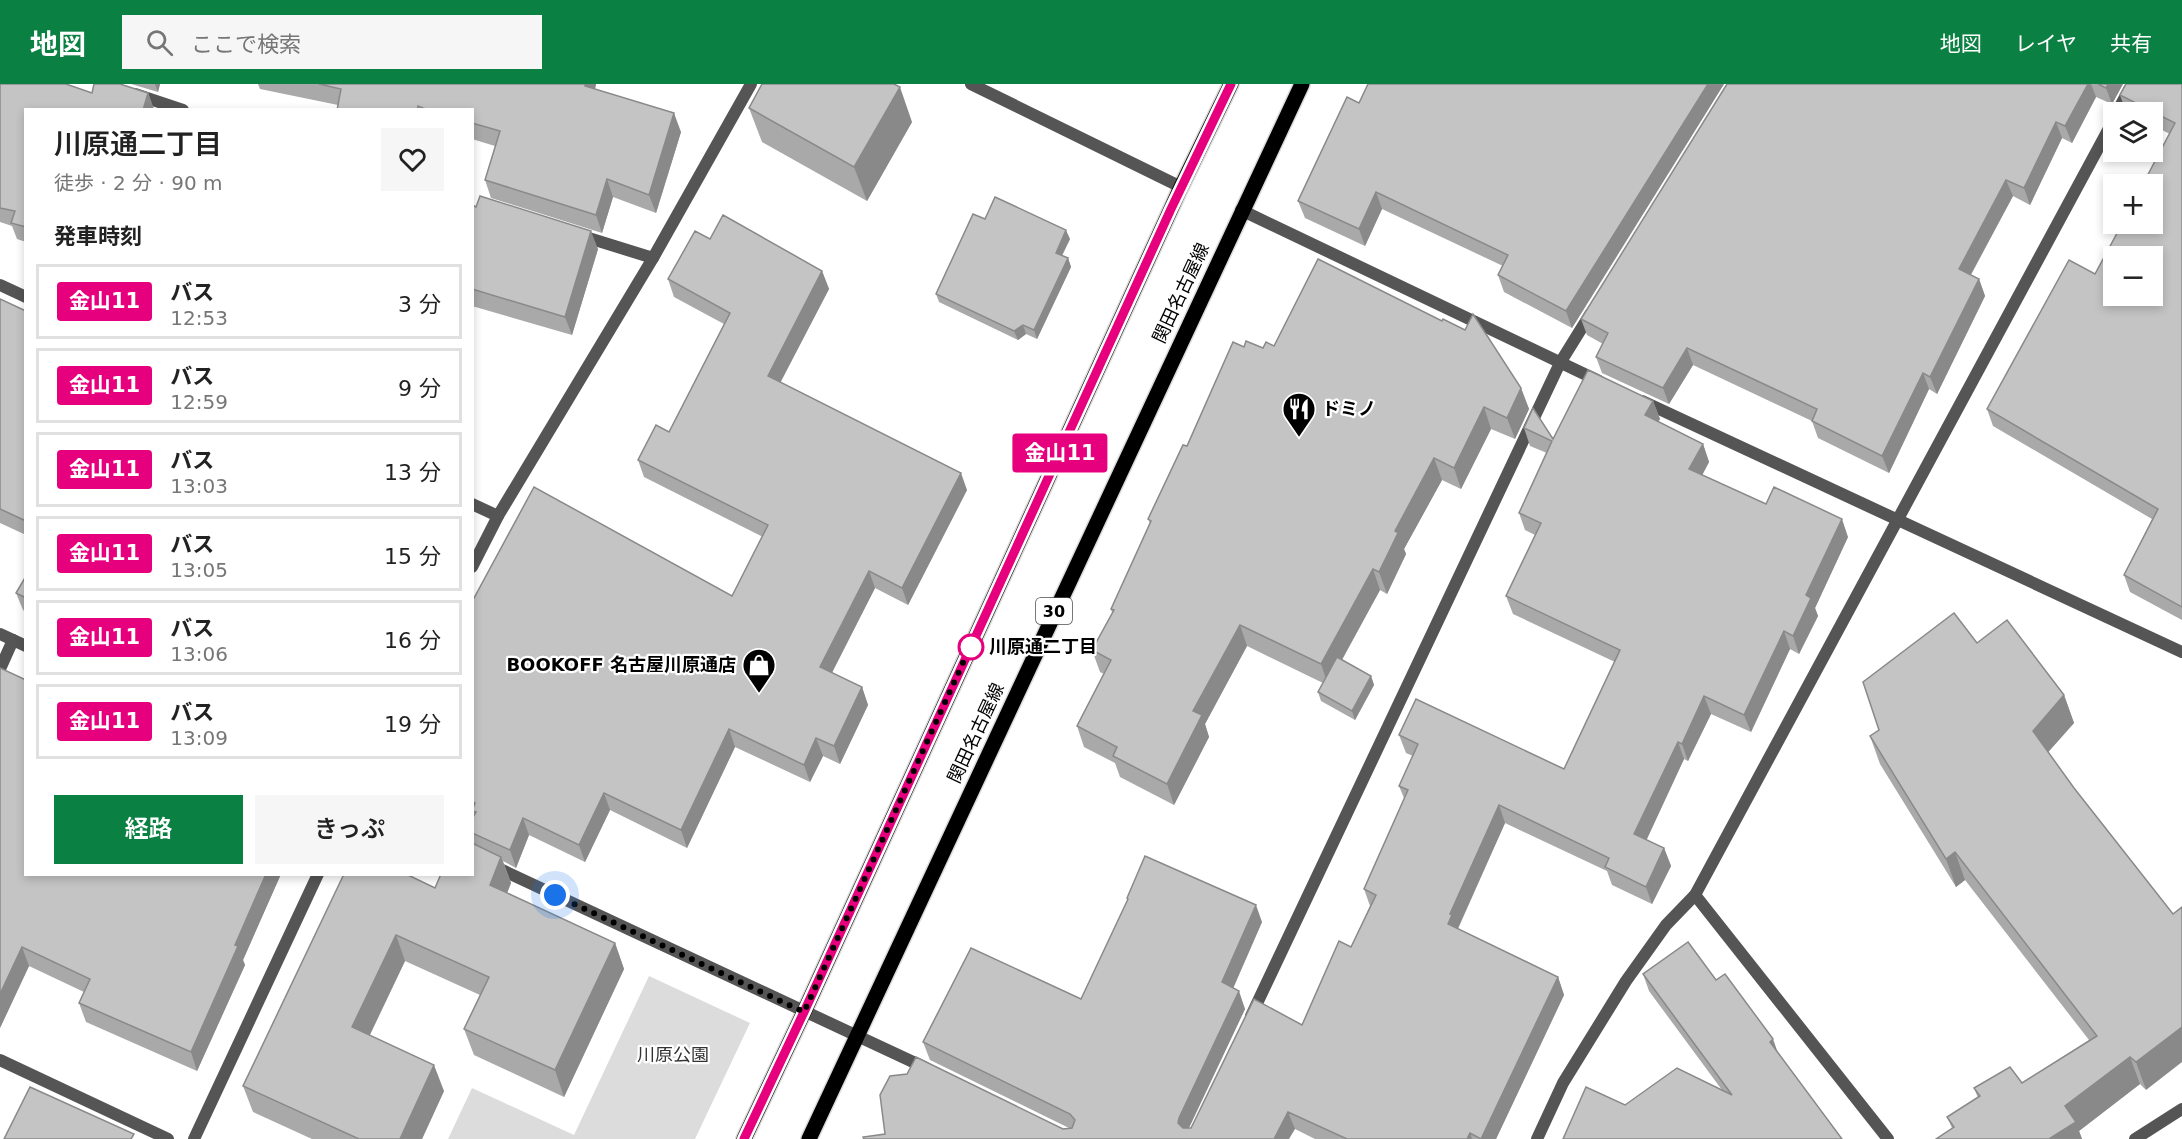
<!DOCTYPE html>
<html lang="ja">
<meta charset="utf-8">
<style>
body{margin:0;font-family:"DejaVu Sans","Noto Sans JP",sans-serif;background:#f6f6f6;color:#222;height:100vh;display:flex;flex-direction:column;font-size:22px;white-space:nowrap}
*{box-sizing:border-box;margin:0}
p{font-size:20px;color:#767676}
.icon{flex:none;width:33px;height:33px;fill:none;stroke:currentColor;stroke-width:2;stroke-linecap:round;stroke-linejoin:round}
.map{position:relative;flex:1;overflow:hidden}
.drawer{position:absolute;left:24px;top:24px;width:450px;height:768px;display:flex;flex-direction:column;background:#fff;border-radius:0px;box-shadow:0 3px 9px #0003}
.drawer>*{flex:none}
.badge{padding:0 12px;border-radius:4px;font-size:21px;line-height:39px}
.tools{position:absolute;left:2103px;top:18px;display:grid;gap:12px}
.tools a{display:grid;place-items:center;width:60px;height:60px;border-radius:0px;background:#fff;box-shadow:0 3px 9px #0003;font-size:30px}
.you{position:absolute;width:30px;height:30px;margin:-15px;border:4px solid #fff;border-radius:50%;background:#1a73e8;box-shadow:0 0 0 9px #1a73e833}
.map>.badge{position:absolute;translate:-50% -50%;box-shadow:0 0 0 3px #fff}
h2{padding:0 30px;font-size:22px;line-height:54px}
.round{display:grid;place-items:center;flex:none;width:63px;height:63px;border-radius:0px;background:#f6f6f6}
.headline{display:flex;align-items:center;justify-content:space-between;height:102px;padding:0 30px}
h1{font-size:28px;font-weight:600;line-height:45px}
.action{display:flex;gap:12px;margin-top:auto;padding:12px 30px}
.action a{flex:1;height:69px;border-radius:0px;background:#0b8043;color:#fff;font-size:24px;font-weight:600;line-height:69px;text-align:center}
.action a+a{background:#f6f6f6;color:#222}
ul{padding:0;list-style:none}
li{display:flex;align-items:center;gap:18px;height:75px;margin:0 12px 9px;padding:0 18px;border:3px solid #e0e0e0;border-radius:0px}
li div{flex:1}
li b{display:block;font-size:22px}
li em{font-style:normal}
li .badge{min-width:66px;font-weight:700;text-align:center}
header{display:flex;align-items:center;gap:36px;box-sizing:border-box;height:84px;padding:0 30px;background:#0b8043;color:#fff}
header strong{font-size:28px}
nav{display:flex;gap:33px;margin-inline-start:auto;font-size:21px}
.search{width:420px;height:54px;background:#f6f6f6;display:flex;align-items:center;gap:15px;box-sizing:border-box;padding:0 21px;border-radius:0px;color:#767676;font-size:22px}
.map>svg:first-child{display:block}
.green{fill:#dcdcdc}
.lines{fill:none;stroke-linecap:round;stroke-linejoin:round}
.primary-casing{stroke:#dbdbdb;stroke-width:18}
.minor{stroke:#555;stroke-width:12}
.primary{stroke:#000;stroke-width:15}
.wall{fill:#a9a9a9}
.shaded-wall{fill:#898989}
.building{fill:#c4c4c4;stroke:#898989;stroke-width:1.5;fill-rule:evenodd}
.line-casing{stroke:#fff;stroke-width:14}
.line{stroke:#e6007e;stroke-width:9}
.walk{stroke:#000;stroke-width:6;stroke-dasharray:0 10.8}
.stop-dot{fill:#fff;stroke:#e6007e;stroke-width:3}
.labels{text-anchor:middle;stroke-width:4.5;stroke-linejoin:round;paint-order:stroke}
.shield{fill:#fff;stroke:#4c4c4c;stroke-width:1.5}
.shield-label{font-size:16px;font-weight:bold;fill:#000}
.street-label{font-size:18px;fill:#000;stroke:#fff}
.poi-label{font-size:18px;font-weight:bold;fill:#000;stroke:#fff;text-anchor:start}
.stop-label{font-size:18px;font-weight:bold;fill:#000;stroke:#fff;text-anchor:start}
.park-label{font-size:18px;fill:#333;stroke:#fff}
</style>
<header>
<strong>地図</strong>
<div class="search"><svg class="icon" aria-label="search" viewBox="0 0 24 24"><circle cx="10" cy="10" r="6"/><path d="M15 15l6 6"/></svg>ここで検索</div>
<nav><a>地図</a><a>レイヤ</a><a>共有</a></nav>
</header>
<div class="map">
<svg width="2182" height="1055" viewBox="0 0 2182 1055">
<rect width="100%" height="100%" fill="#fff"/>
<path class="green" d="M649,892l101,47 -55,116h-247l24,-51 102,47z"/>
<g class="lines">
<g class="primary-casing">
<g id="primary">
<path d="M744,1055l60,-127 377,-825 50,-103"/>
<path d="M809,1055l493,-1055"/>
</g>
</g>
<g class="minor">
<path d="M971,0l210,103"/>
<path d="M135,10l48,16"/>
<path d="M2117,28l15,-28"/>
<path d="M1241,126l358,171"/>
<path d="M579,151l74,23"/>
<path d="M0,201l26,12"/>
<path d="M1642,317l540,251"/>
<path d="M472,420l26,12"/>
<path d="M472,483l26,-51 155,-258 98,-174"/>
<path d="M0,550l26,12"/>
<path d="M0,585l13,-29"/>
<path d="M472,772l454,212"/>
<path d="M1695,811l193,244"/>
<path d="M1251,932l309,-653 31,-50"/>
<path d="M0,976l168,79"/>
<path d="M194,1055l124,-265"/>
<path d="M1537,1055l26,-56 63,-102 40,-56 29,-30 419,-776"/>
<path d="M2135,1055l47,-30"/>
</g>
<use href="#primary" class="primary"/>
</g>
<g class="wall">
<path d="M0,0l92,9h56l6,17h-128v132l-9,-3 -5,-13 -12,-4z"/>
<path d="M131,0h29l-2,8z"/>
<path d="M258,0h338l-1,5 86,43 -25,81 -43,-16 -11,36 -111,-35 -6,-18 10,-34 -23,-7v-29h-135l1,-5 -78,-16z"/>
<path d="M1368,0h356l-152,244 -68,-36 -6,-17 5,-9 -121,-57 -17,37 -60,-28 -7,-17 61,-98z"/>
<path d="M1727,0h396l-11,20 -16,-7 -24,46 -10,-5 -32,67 -17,-9 -42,79 8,4 6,17 -48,98 -8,-5 -40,84 -71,-35 -6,-17 -119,-56 -24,39 -67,-31 -6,-16 7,-13 -16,-9 -6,-16z"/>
<path d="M2182,0v536l-52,-28 -6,-17 28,-56 -159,-93 -6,-17 108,-135 75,-140 -18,-9v-13h-26l-6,-17z"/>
<path d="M749,24l163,14 -45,79 -105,-59z"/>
<path d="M472,121l126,44 -26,86 -100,-29z"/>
<path d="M985,135l85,20 -8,17 6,2 3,9 -34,72 -11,-5 -8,6 -79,-38 -3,-8z"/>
<path d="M710,155l112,32 7,18 -49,93 187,108 -59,115 -33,-17 -43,85 30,14 6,18 -28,59 -17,-8 -13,26 -75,-35 -48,101 -77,-38 -25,52 -56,-27 -13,33 -13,-7 8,22 -4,10 108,50 9,26 -60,128 -90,-42 -10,-26 16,-34 -75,-34 -35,74 74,56 -22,48h-110l-59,-27 -10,-26 192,-198 37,-14v-55l2,-3h-2v-219l2,1 258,-2 31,-59 -119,-60 -6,-17 31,-28 55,-108 -50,-27 -6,-18z"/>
<path d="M0,215l26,12v224l-26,-12z"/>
<path d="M1274,262l247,42 8,21 -14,30 -24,-10 -30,60 -19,-9 -38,69 2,5 -19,40 -7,-4 -38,70 29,16 3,9 -19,35 -34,-19 -3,-9 5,-9 -76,-37 -42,78 4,13 -35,68 -54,-28 -5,-14 -31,-16 -7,-21 27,-52 -4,-2 -8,-22 20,-37 -1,-4 39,-86 -2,-4 39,-73 57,-99 19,1z"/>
<path d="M1653,317l7,18 -2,2 45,23 6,18 -7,13 64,29 82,33 -33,71 3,8 -19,38 -9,-5 -39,83 -40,-18 -23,47 -4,-2 -38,81 18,8 7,18 -19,38 -40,-19 -5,-14 -102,-48 -47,106 100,48 6,18 -68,144h-181l-20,-10h-232l6,-1 -139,-68 -7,-18 158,-43 47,-98 -1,-3 135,24 -29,66 12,21 -56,119h2l111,-103 49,-78 19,-41 -6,-17 40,-91 -5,-12 14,-30 -7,-3 -7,-18 165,34 51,-107 -102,-48 -7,-18 29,-61 -10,-5 -6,-17 28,-60 -17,-7 -6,-18 29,11z"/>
<path d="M26,492v36l-3,-2 -7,-17z"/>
<path d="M1977,559l87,52 10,28 -26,29 98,338 -6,-6 -61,47 3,8h-146l16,-11 -5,-11 31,-19 -4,-10 48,-5 67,-43 -124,-160 -9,7 -76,-123 -10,-28 9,-6z"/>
<path d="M26,790h255l-38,86 2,5 -48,106 -111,-49 -7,-19 5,-11 -55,-26 -29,62z"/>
<path d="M1643,890l73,6 62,73 64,86 -217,-34 97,-15 -73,-99z"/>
</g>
<g class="shaded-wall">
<path d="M155,0h5l-2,8z"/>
<path d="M585,0h11l-4,20 -7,-18z"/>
<path d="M1708,0h16l-152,244 -6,-17z"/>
<path d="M2088,0h3l5,13 -24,46 -7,-17z"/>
<path d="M2108,0h15l-11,20 -6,-16z"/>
<path d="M900,3l12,35 -45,79 -13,-34z"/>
<path d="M148,9l6,16v1h-11z"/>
<path d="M674,29l7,19 -25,81 -7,-18z"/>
<path d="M2056,38l6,16 -32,67 -6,-17z"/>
<path d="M607,95l6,18 -11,36 -6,-18z"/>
<path d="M2006,96l7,16 -48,89 -6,-16z"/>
<path d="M1376,108l6,17 -17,37 -6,-17z"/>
<path d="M1066,146l4,9 -11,22 -3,-8z"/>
<path d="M591,147l7,18 -26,86 -7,-18z"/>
<path d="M1068,174l3,9 -34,72 -3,-9z"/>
<path d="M822,187l7,18 -54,104 -7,-17z"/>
<path d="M1979,195l6,17 -48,98 -7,-17z"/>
<path d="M1023,241l3,9 -8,6 -4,-9z"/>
<path d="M1687,264l6,17 -24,39 -6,-16z"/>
<path d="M1923,289l6,16 -40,84 -7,-17z"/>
<path d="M1521,304l8,21 -14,30 -8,-21z"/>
<path d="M1653,317l7,18 -9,13 -6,-17z"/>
<path d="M1484,323l7,22 -30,60 -7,-21z"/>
<path d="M1703,360l6,18 -13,25 -7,-18z"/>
<path d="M1434,374l8,22 -38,69 2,5 -19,40 -8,-22 16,-41z"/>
<path d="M961,389l6,17 -59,115 -6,-17z"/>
<path d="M1842,435l6,18 -33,71 3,8 -19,38 -6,-18 13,-41z"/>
<path d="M1373,485l7,21 -52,95 -7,-21z"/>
<path d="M869,487l6,17 -49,96 -6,-17z"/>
<path d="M1240,541l7,21 -42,78 4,13 -35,68 -7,-21 26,-73z"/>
<path d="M1784,547l6,18 -39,83 -7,-17z"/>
<path d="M1371,592l3,9 -19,35 -3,-9z"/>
<path d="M862,603l6,18 -28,59 -6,-18z"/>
<path d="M2064,611l10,28 -31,35 -10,-27z"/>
<path d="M1704,612l7,18 -23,47 -6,-17z"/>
<path d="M729,645l6,18 -48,101 -6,-18z"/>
<path d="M816,654l7,18 -13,26 -6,-17z"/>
<path d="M1678,658l6,17 -43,93 -7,-18z"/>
<path d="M604,709l6,17 -25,52 -6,-17z"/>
<path d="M1499,721l6,18 -48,107 -9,-6 2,-10z"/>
<path d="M523,734l6,17 -13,33 -6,-18z"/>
<path d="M1664,764l7,18 -19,38 -6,-17z"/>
<path d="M1955,768l10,28 -9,7 -10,-28z"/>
<path d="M501,773l10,26 -11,28 -10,-26z"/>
<path d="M266,790h15l-38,86 2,5 -48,106 -6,-19 44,-107z"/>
<path d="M1256,821l6,17 -34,78 -6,-18z"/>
<path d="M396,851l9,26 -44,92 -9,-26z"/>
<path d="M615,859l9,26 -60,128 -9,-27z"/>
<path d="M22,863l7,19 -29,62v-34z"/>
<path d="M1558,893l6,18 -68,144h-15z"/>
<path d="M1239,907l6,18 -60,127 -7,-13 1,-5z"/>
<path d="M2182,943v35l-36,28 -10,-28z"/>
<path d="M1773,955l6,17 -9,-14z"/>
<path d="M2130,973l10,27 -61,47 3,8h-33l16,-33z"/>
<path d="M434,981l10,26 -22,48h-22z"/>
<path d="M1288,1028l7,17 -6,10h-15z"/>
<path d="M1470,1049l2,6h-5z"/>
</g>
<g class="building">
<path d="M0,0h66l26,9 2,-9h26l28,9 -5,17h-117v117l-15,-4 4,-12 -15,-3z"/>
<path d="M319,0h266v2l89,27 -25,82 -42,-16 -11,36 -111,-35 15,-49 -28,-8v-13h-44l-10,-4 -1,4h-80l4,-21z"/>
<path d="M762,0h132l6,3 -46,80 -105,-59z"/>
<path d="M1368,0h340l-142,227 -68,-36 10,-20 -132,-63 -17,37 -61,-28 49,-104 12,6z"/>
<path d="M1727,0h361l-23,42 -9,-4 -32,66 -18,-8 -47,89 20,10 -49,98 -7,-4 -41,83 -70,-35 5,-12 -130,-61 -24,40 -67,-31 12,-24 -27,-14z"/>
<path d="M2098,0h10l-2,4z"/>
<path d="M2126,0h56v523l-58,-32 34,-66 -171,-100 82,-149 26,14 27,-50h30v-40h-9l32,-61 -55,-28zM2114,172h38v40h-38z"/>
<path d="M480,112l111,35 -26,86 -93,-28v-84l4,2z"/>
<path d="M995,113l71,33 -10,23 12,5 -34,72 -11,-5 -9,6 -78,-37 37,-80 12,5z"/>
<path d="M723,131l99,56 -54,105 193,97 -59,115 -33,-17 -49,96 42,20 -28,59 -18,-8 -12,27 -75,-36 -48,101 -77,-37 -25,52 -56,-27 -13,32 -38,-17v-14l4,-7 -4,-1 3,-8 -3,-2v-204l2,1 60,-111 198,109 36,-71 -130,-65 18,-35 13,7 61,-119 -62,-34 27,-48 15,8z"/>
<path d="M1318,175l124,62 1,-2 22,11 8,-16 48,74 -14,30 -23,-11 -30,61 -20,-10 -39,73 3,2 -19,39 -6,-3 -52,95 -81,-39 -47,86 9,4 -35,69 -54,-28 4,-9 -40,-21 34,-66 -19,-10 22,-40 -3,-1 40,-88 -3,-2 35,-74 4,1 46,-104 11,5 2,-6 17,7 3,-6 8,4z"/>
<path d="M0,215l26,12v210l-26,-12z"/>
<path d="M1588,286l65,31 -8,14 58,29 -14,25 77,35 8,-17 68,32 -36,76 5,3 -18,38 -9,-5 -40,84 -40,-19 -22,48 -4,-2 -44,92 30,14 -18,39 -41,-20 4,-9 -110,-53 -49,109 2,1 -4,9 110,53 -77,162 -11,-6 -3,6h-120l-59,-27 -14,27h-410l-1,-2 22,-3 -5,-39 10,-19 17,-2 9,-17 147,72 9,-1 3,-8 -5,-6 -147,-72 48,-94 110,51 47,-100 -1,-1 18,-42 111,49 -34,77 17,9 -60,127 -1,5 5,5h8l63,-129 48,26 37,-84 12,6 25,-52 -12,-6 44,-99 -9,-4 19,-42 -19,-9 17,-36 148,70 56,-119 -114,-54 35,-73 -22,-10 33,-72 -28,-13 9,-20 20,31z"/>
<path d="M26,492v22l-10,-5z"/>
<path d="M1954,529l23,30 30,-23 57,75 -31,36 41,57 99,126 9,-7v120l-46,35 -6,-5 -65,49 11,16 -27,17h-113l18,-12 -7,-10 33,-21 -6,-8 36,-21 12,16 75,-47 -142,-184 -9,7 -76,-123 9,-6 -16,-48z"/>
<path d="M1337,573l34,19 -19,35 -34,-19z"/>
<path d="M0,584l26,12v194h240l-31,71 3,1 -47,106 -112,-49 11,-24 -68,-32 -22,47z"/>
<path d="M472,759l29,14 -11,28 125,58 -60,127 -91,-41 25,-52 -93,-42 -44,92 82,38 -34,74h-41l-116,-53 101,-212h62l29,14 6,-14h31z"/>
<path d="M1688,858l28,38 9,-6 48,65 -3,3 72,97h-279l23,-52 39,18 52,-37 55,27 -89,-121z"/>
<path d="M30,1003l104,47 -3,5h-127z"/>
</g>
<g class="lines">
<g class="line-casing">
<path id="line" d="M744,1055l60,-127 367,-803 60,-125"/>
</g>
<use href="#line" class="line"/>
<path class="walk" d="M555,811l249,117 168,-369 -1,4"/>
</g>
<defs>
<g id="restaurant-pin" transform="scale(1.725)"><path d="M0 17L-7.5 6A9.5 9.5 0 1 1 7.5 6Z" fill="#000" stroke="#fff"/><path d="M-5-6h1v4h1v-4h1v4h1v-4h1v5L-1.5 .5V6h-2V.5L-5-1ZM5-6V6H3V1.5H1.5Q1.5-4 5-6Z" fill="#fff"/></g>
<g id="shop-pin" transform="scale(1.725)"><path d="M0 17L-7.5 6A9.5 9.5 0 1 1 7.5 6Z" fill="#000" stroke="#fff"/><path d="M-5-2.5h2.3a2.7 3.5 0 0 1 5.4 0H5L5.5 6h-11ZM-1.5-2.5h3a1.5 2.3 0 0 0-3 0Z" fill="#fff"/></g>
</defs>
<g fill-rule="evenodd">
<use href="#restaurant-pin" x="1299" y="325"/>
<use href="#shop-pin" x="759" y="581"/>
</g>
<circle class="stop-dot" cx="971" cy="563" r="12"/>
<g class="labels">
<rect class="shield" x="1036" y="514" width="36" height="26" rx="4.5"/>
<g class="shield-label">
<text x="1054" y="533">30</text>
</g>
<g class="street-label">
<text transform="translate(1181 209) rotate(-65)" y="6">関田名古屋線</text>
<text transform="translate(976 649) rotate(-65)" y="6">関田名古屋線</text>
</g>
<g class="poi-label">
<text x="1322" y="331">ドミノ</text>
<text x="736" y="587" text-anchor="end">BOOKOFF 名古屋川原通店</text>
</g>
<g class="stop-label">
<text x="989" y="569">川原通二丁目</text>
</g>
<g class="park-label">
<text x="673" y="977">川原公園</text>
</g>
</g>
</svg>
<div class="tools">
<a><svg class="icon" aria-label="layers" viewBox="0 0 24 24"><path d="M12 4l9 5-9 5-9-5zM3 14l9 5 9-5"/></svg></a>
<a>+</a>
<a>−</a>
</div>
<div class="you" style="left:555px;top:811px"></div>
<b class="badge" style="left:1060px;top:369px;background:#e6007e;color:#fff">金山11</b>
<section class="drawer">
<div class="headline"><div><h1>川原通二丁目</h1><p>徒歩 · 2 分 · 90 m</p></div><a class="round"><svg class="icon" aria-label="heart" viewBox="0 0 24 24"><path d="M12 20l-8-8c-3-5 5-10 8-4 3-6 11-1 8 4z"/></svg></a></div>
<h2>発車時刻</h2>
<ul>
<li><span class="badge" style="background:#e6007e;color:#fff">金山11</span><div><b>バス</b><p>12:53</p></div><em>3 分</em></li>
<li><span class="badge" style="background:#e6007e;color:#fff">金山11</span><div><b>バス</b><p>12:59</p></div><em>9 分</em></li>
<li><span class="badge" style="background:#e6007e;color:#fff">金山11</span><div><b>バス</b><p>13:03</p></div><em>13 分</em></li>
<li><span class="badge" style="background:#e6007e;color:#fff">金山11</span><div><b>バス</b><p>13:05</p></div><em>15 分</em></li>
<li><span class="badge" style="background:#e6007e;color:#fff">金山11</span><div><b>バス</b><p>13:06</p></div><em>16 分</em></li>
<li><span class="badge" style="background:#e6007e;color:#fff">金山11</span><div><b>バス</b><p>13:09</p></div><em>19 分</em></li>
</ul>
<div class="action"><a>経路</a><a>きっぷ</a></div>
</section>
</div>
